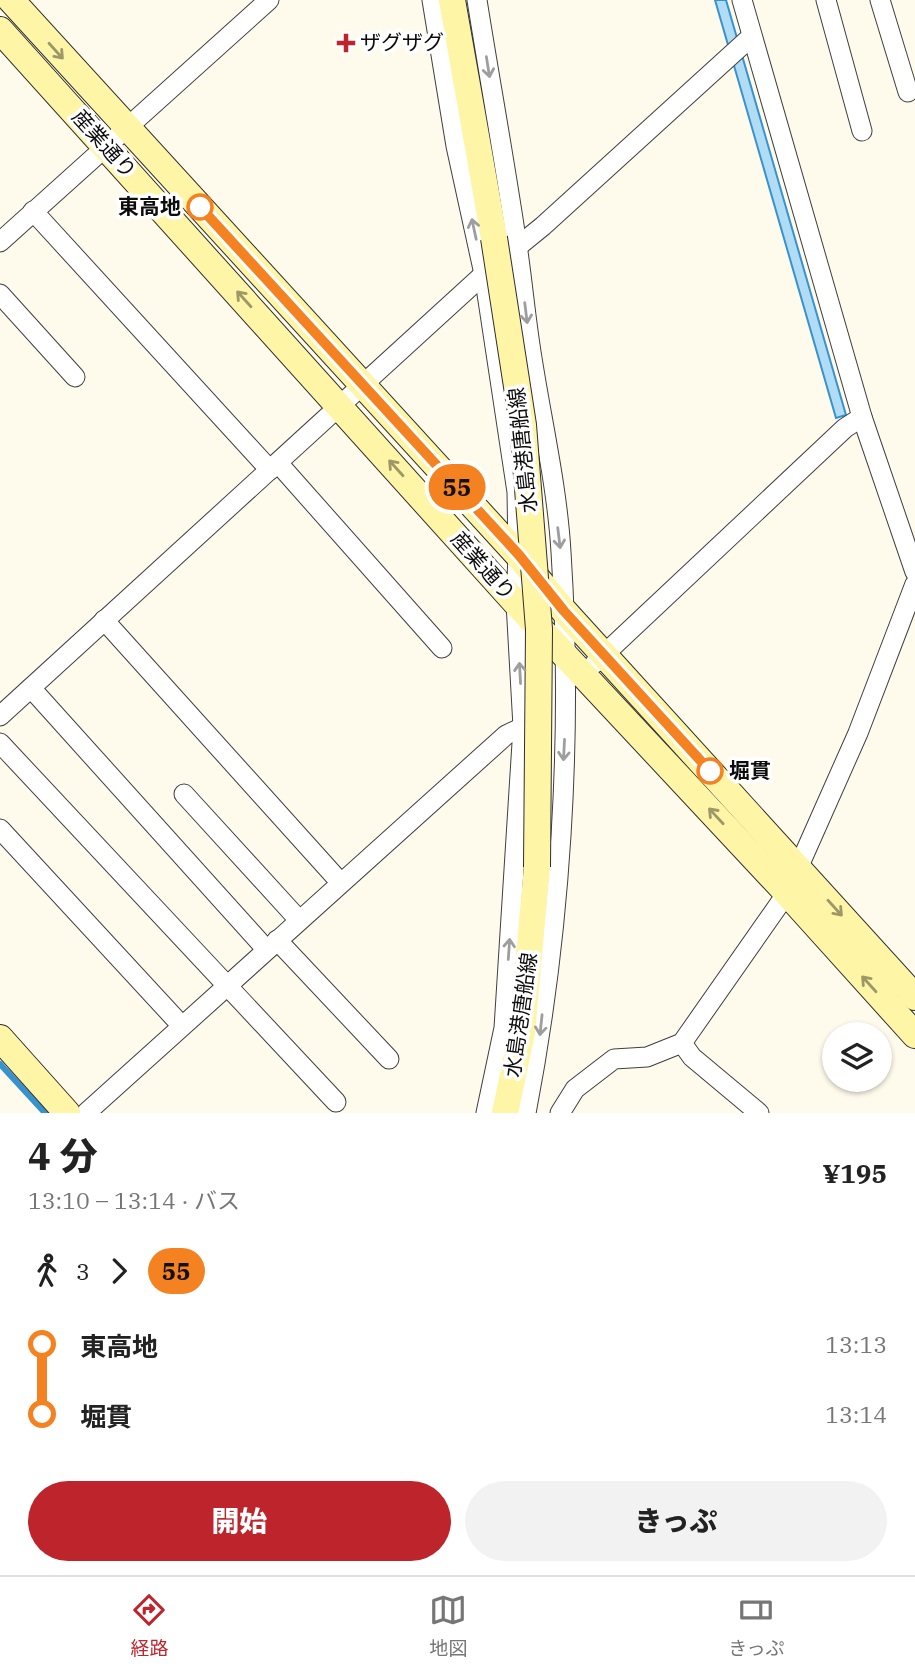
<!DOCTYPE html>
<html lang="ja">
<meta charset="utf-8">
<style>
body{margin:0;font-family:"IBM Plex Serif","Noto Sans JP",serif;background:#f2f2f2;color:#222;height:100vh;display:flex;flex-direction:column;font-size:26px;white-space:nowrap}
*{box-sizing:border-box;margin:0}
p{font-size:23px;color:#767676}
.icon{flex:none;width:38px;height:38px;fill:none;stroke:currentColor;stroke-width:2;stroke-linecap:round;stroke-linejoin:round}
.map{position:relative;height:1113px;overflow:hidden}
.sheet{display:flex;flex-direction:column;background:#fff;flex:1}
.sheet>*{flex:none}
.badge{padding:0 14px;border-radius:23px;font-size:24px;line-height:46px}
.fabs{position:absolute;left:822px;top:1022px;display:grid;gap:14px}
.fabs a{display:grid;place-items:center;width:70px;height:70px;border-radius:50%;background:#fff;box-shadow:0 2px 5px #0004;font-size:35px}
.map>.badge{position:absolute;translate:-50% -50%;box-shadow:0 0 0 4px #fff}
.legs{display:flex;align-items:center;gap:10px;height:77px;padding:0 28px;font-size:23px}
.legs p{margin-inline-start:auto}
.headline{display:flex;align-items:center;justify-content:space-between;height:119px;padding:0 28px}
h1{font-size:38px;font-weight:800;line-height:52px}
.action{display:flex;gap:14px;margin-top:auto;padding:14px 28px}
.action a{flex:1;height:80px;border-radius:42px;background:#bd242b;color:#fff;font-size:28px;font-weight:800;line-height:80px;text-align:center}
.action a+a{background:#f2f2f2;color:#222}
ul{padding:0 28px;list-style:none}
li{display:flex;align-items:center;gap:24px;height:70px;font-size:26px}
li i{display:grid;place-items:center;width:10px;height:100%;margin:0 9px;background:currentColor}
li i::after{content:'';width:18px;height:18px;margin:-9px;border:5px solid;border-radius:50%;background:#fff}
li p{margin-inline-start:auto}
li:first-child i{background:linear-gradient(#0000 50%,currentColor 0)}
li:last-child i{background:linear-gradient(currentColor 50%,#0000 0)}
.dock{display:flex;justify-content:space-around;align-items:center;height:98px;border-top:2px solid #e0e0e0;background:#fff;font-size:19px;color:#767676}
.dock a{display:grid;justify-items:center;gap:4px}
.dock .on{color:#bd242b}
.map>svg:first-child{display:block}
.water{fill:#b1dcf6;stroke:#3792ce;stroke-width:2}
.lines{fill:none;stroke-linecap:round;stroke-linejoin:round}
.stream{stroke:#3792ce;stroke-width:6}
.street-casing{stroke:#3f3f3f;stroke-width:21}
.secondary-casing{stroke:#2e2e2e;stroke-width:28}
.street{stroke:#fff;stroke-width:19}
.secondary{stroke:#fff5a7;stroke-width:26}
.secondary-bridge-casing{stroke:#2e2e2e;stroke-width:28;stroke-linecap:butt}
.secondary-bridge{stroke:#fff5a7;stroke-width:26}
.oneway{stroke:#9e9869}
.oneway2{stroke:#9e9e9e}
.line-1-casing{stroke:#fff;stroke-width:16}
.line-1{stroke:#f58220;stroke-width:10}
.poi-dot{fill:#bd242b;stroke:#fff;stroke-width:2.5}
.stop-1-dot{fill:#fff;stroke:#f58220;stroke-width:3.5}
.labels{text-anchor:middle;stroke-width:7;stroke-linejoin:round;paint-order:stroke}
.poi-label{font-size:21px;fill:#0c0c0c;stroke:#fff;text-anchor:start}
.street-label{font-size:21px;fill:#0c0c0c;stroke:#fff}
.stop-label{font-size:21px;font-weight:bold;fill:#0c0c0c;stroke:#fff;text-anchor:end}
</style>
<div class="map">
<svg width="915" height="1113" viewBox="0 0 915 1113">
<rect width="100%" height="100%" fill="#fffbec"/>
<path class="water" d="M715,0h11l120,415 -10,3z"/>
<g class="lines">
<path class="stream" d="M0,1064l45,49"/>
<g class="street-casing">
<g id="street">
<path d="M432,0l24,146 28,128 33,218 1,63 -2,48 7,124 -19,301 -18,85"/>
<path d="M477,0c13,82 28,163 40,245 5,33 8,67 13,100 10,69 27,138 31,207 12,184 0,380 -35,561"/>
<path d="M742,0l120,417 53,155"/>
<path d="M826,0l36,131"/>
<path d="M880,0l28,92"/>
<path d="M33,211l237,259"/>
<path d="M0,242l269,-242"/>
<path d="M0,294l75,83"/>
<path d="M278,463l164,185"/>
<path d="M104,620l236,262"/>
<path d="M595,663l250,-235 17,-11"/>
<path d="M31,688l235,261"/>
<path d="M0,716l484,-442 59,-48 209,-190"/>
<path d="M0,743l336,359"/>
<path d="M184,794l115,126"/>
<path d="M0,829l182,197"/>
<path d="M277,940l112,119"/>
<path d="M682,1043l10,14 67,56"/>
<path d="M86,1113l420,-378 17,-8 8,-7"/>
<path d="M560,1113l15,-24 39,-30 33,-2 35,-14 105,-150 71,-160 57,-149"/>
</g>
</g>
<g class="secondary-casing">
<g id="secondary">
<path d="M11,0l507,555 46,56 351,386"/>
<path d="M452,0l42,238"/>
<path d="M0,30l516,573 271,290 128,142"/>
<path d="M0,1038l67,75"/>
<path d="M505,1113l17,-81 15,-165"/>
</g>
</g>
<use href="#street" class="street"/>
<use href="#secondary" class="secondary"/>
<g class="secondary-bridge-casing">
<path id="secondary-bridge" d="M494,238l29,187 16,204 -2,238"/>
</g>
<use href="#secondary-bridge" class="secondary-bridge"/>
</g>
<defs><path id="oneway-shaft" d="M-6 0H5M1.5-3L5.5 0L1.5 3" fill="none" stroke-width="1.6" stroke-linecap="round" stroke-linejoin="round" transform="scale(1.75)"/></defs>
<g class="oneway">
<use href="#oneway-shaft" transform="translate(56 51) rotate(48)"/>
<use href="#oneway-shaft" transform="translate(244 299) rotate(-132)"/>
<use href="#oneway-shaft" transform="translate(396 468) rotate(-132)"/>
<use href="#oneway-shaft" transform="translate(716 816) rotate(-133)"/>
<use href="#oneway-shaft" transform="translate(835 908) rotate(48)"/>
<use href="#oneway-shaft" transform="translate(869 984) rotate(-132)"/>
</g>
<g class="oneway2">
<use href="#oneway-shaft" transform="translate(488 67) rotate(81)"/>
<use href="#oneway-shaft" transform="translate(474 229) rotate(-102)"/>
<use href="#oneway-shaft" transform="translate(526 313) rotate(83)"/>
<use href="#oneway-shaft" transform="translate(559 538) rotate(83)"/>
<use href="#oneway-shaft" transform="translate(520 673) rotate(-93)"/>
<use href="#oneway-shaft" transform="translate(564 750) rotate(93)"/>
<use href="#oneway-shaft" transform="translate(509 949) rotate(-86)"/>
<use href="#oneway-shaft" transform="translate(541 1025) rotate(96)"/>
</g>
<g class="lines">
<g class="line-1-casing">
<path id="line-1" d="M200,207l319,348 45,56 146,160"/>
</g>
<use href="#line-1" class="line-1"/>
</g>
<path class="poi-dot" d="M342.5 32.5h7v7h7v7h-7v7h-7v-7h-7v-7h7z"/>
<g class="stop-1-dot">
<circle cx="200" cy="207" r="12"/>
<circle cx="710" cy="771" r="12"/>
</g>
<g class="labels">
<g class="poi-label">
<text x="360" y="50">ザグザグ</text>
</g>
<g class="street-label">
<text transform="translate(104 144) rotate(48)" y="7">産業通り</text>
<text transform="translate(523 450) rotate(-96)" y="7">水島港唐船線</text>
<text transform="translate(483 566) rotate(48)" y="7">産業通り</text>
<text transform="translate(521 1015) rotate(-82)" y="7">水島港唐船線</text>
</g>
<g class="stop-label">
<text x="181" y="214">東高地</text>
<text x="729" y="778" text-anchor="start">堀貫</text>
</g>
</g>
</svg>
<div class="fabs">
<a><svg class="icon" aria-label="layers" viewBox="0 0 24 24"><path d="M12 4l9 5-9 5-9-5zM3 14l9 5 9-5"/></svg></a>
</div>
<b class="badge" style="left:457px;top:487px;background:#f58220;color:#111">55</b>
</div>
<section class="sheet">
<div class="headline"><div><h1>4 分</h1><p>13:10 – 13:14 · バス</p></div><b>¥195</b></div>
<div class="legs"><svg class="icon" aria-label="walk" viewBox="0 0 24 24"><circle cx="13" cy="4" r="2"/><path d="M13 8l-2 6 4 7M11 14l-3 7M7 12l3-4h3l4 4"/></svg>3<svg class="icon" aria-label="forward" viewBox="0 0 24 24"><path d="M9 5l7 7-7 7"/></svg><b class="badge" style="background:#f58220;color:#111">55</b></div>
<ul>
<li><i style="color:#f58220"></i><b>東高地</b><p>13:13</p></li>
<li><i style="color:#f58220"></i><b>堀貫</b><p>13:14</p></li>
</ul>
<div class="action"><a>開始</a><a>きっぷ</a></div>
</section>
<nav class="dock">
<a class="on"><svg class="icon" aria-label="directions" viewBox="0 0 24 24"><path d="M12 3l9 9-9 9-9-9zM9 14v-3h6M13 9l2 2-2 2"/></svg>経路</a>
<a><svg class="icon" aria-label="map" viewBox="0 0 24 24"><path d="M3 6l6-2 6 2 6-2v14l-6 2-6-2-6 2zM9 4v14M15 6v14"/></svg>地図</a>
<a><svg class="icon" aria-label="tickets" viewBox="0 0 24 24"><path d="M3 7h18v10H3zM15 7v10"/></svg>きっぷ</a>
</nav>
